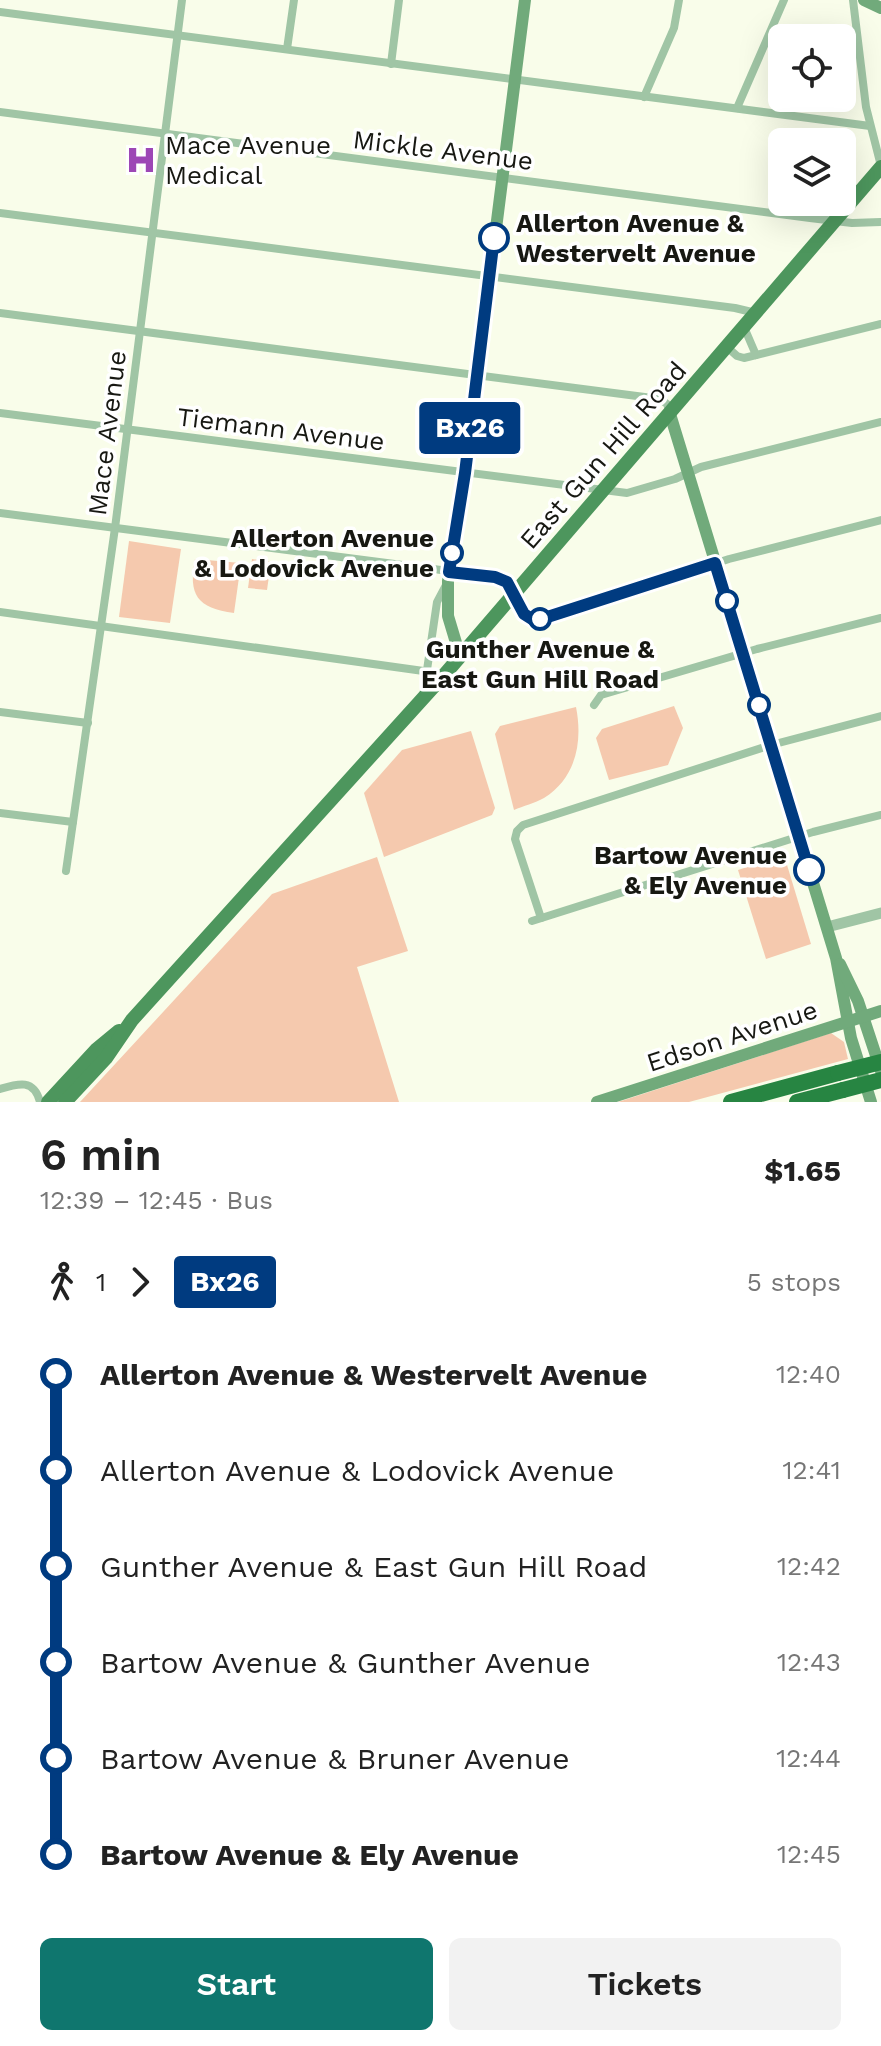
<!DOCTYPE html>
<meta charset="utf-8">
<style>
body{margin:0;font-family:"Work Sans",sans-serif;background:#f2f2f2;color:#222;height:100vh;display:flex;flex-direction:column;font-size:30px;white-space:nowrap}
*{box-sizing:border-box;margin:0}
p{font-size:26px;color:#767676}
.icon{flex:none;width:44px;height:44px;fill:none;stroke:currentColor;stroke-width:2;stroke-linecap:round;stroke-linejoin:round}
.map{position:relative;height:1102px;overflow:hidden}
.panel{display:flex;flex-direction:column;background:#fff;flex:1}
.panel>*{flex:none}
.badge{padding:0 16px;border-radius:6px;font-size:28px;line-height:52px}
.tools{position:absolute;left:768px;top:24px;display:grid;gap:16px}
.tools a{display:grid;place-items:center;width:88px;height:88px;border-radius:12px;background:#fff;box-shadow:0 8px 32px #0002;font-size:40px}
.map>.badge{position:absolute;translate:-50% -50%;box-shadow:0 0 0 4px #fff}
.legs{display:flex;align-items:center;gap:12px;height:88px;padding:0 40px;font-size:26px}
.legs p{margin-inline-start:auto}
.headline{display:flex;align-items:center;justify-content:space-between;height:136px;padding:0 40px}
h1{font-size:44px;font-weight:600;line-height:60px}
.primary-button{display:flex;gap:16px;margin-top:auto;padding:16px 40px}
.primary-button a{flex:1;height:92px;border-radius:12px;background:#0f766e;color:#fff;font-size:32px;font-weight:600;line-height:92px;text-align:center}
.primary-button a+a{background:#f2f2f2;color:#222}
ul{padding:0 40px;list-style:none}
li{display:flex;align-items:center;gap:28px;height:96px;font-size:30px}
li i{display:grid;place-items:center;width:12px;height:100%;margin:0 10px;background:currentColor}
li i::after{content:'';width:20px;height:20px;margin:-10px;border:6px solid;border-radius:50%;background:#fff}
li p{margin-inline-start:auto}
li:first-child i{background:linear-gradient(#0000 50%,currentColor 0)}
li:last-child i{background:linear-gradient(currentColor 50%,#0000 0)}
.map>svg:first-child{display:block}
.green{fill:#f5c9ae}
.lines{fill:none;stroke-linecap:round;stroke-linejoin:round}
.minor{stroke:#a0c5a5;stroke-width:8}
.tertiary{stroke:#a0c5a5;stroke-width:11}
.secondary{stroke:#71aa7b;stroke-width:12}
.primary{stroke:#4d965d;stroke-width:14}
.motorway{stroke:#278542;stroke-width:16}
.motorway-bridge{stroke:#278542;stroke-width:16}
.line-1-casing{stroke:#fff;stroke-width:18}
.line-1{stroke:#003b80;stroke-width:12}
.stop-1-dot{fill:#fff;stroke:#003b80;stroke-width:4}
.labels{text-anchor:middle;stroke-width:7;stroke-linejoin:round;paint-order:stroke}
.poi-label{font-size:26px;fill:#171812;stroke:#fff;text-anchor:start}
.street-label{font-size:26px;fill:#171812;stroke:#fff}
.stop-label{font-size:26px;font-weight:bold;fill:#171812;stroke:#fff;text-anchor:end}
</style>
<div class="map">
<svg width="881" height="1102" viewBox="0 0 881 1102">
<rect width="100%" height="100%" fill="#f9fdea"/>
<g class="green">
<path d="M129,541l52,8 -11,74 -51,-6z"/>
<path d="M195,559l46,4 -7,50c-37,-5 -46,-18 -39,-54z"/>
<path d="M252,559l19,3 -4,28 -19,-2z"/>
<path d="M674,706l9,22 -15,37 -59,15 -13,-42 6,-9z"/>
<path d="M576,707c7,35 0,71 -32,91 -9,5 -21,8 -30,12l-19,-76 5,-8z"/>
<path d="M471,731l24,77 -3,7 -108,42 -20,-64 38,-43z"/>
<path d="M784,855l27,89 -45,15 -28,-89z"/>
<path d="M377,857l31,94 -51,16 42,135h-319l192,-208z"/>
<path d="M831,1033l13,9 4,17 -159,43h-71z"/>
</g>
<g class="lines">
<g class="minor">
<path d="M853,0l13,107 15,59"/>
<path d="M0,12l870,114"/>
<path d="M287,49l7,-49"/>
<path d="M391,64l8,-64"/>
<path d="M644,97l30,-69 5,-28"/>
<path d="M737,108l47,-108"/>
<path d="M0,112l810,106 42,5 29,-1"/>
<path d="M0,213l735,95 21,5"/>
<path d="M0,313l660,86 7,5 3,8"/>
<path d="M744,327l12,28"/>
<path d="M727,347l10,9 7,2 137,-34"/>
<path d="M0,413l627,80 48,-14 26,-12 180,-45"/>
<path d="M0,513l495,64c25,9 18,35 40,44l194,-62 152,-39"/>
<path d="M0,612l445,62"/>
<path d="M423,697l14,-95 9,-17"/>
<path d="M594,705l7,-10 156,-46 124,-31"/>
<path d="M0,712l88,11"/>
<path d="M0,813l73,9"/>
<path d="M66,871l49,-343 67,-528"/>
<path d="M541,918l-26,-79 2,-8 6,-6 248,-80 110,-29"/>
<path d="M532,921l281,-89 68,-17"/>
<path d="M0,1089c19,-6 34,-10 40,13"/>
</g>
<path class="tertiary" d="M827,927l54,-14"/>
<g class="secondary">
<path d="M864,0l17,8"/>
<path d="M670,414l166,544 15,80 20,64"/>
<path d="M460,656l-12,-40v-35l17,-108 60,-473"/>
<path d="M840,964l18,37 23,70"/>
<path d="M597,1102l284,-91"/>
</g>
<g class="primary">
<path d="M48,1102l48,-52 23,-19"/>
<path d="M65,1102l41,-44 26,-38 313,-346 436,-507"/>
</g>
<g class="motorway">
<path d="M731,1102l107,-29"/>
<path d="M797,1102l46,-12"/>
</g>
<g class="motorway-bridge">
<path d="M838,1073l43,-11"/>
<path d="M843,1090l38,-10"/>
</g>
</g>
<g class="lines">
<g class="line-1-casing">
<path id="line-1" d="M494,238l-29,235 -16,99 46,5 12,5 17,32 11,7 180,-58 94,307"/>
</g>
<use href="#line-1" class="line-1"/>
</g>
<defs>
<g id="hospital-bare" transform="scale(2.4)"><path d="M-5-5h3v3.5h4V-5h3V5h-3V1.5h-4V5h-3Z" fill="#9d47b5" stroke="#fff" stroke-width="2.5" paint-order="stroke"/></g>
</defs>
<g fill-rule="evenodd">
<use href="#hospital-bare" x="141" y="160"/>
</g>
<g class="stop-1-dot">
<circle cx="494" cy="238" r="14"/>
<circle cx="452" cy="553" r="10"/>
<circle cx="727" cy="601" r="10"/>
<circle cx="540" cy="619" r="10"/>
<circle cx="759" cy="705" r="10"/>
<circle cx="809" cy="870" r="14"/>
</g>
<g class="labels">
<g class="poi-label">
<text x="165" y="154">Mace Avenue<tspan x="165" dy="30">Medical</tspan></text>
</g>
<g class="street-label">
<text transform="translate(443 150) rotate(7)" y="9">Mickle Avenue</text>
<text transform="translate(281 429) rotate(7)" y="9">Tiemann Avenue</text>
<text transform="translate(107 433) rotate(-83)" y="9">Mace Avenue</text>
<text transform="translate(603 455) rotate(-49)" y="9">East Gun Hill Road</text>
<text transform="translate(732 1036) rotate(-18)" y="9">Edson Avenue</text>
</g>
<g class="stop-label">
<text x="516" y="232" text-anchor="start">Allerton Avenue &amp;<tspan x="516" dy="30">Westervelt Avenue</tspan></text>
<text x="434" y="547">Allerton Avenue<tspan x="434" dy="30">&amp; Lodovick Avenue</tspan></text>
<text x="540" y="658" text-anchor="middle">Gunther Avenue &amp;<tspan x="540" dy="30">East Gun Hill Road</tspan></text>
<text x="787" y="864">Bartow Avenue<tspan x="787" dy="30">&amp; Ely Avenue</tspan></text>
</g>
</g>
</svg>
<div class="tools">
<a><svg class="icon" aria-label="locate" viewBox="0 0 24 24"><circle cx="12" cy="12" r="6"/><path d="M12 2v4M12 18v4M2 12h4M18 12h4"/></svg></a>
<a><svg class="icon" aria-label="layers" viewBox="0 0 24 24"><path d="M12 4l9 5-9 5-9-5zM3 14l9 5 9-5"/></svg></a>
</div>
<b class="badge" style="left:470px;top:428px;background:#003b80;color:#fff">Bx26</b>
</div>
<section class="panel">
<div class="headline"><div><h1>6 min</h1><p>12:39 – 12:45 · Bus</p></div><b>$1.65</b></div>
<div class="legs"><svg class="icon" aria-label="walk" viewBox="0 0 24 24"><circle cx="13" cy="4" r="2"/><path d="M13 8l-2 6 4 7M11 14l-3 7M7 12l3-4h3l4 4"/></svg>1<svg class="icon" aria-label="forward" viewBox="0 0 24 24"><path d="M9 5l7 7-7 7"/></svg><b class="badge" style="background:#003b80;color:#fff">Bx26</b><p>5 stops</p></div>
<ul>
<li><i style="color:#003b80"></i><b>Allerton Avenue &amp; Westervelt Avenue</b><p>12:40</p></li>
<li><i style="color:#003b80"></i><span>Allerton Avenue &amp; Lodovick Avenue</span><p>12:41</p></li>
<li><i style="color:#003b80"></i><span>Gunther Avenue &amp; East Gun Hill Road</span><p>12:42</p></li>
<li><i style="color:#003b80"></i><span>Bartow Avenue &amp; Gunther Avenue</span><p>12:43</p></li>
<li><i style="color:#003b80"></i><span>Bartow Avenue &amp; Bruner Avenue</span><p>12:44</p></li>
<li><i style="color:#003b80"></i><b>Bartow Avenue &amp; Ely Avenue</b><p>12:45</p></li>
</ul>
<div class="primary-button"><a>Start</a><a>Tickets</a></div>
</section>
